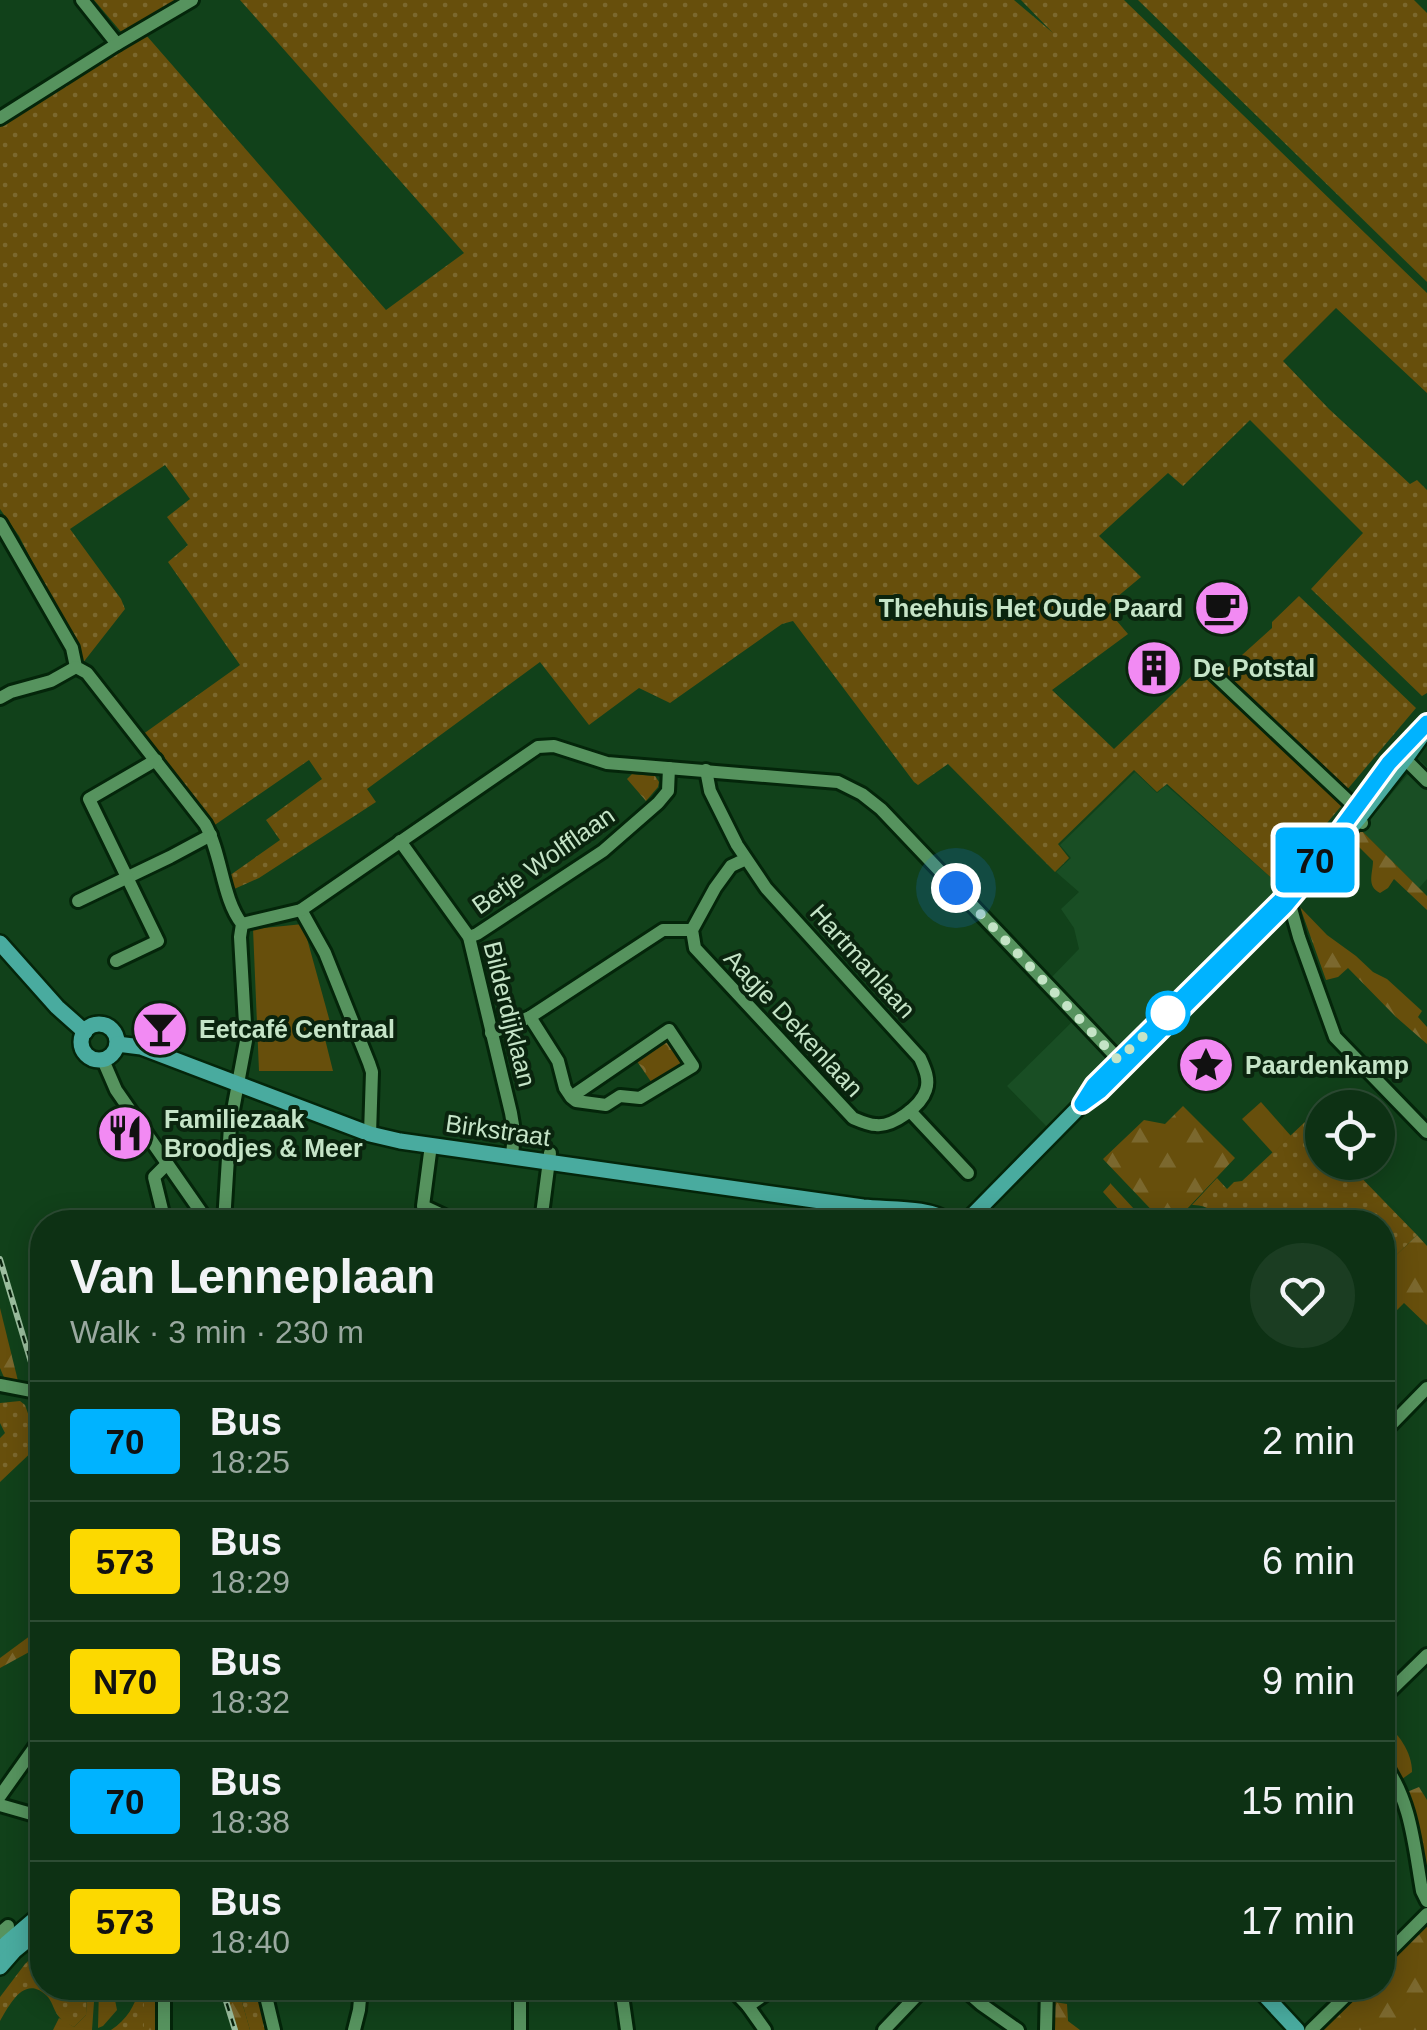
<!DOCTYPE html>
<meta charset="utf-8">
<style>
body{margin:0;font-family:Arial,sans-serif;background:#1b3d22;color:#f1f3f6;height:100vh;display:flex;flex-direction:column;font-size:38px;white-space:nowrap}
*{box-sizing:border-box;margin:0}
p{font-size:32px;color:#9aa9a0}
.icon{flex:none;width:55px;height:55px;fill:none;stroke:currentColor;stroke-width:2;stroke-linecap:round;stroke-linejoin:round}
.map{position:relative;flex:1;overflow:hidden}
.drawer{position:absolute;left:30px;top:1210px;width:1365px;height:790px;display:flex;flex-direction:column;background:#0d3114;border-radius:40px;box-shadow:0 5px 25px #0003,0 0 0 2px #2d4c34}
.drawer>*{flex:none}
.badge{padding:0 20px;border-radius:8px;font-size:35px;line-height:65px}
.tools{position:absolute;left:1305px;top:1090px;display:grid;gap:20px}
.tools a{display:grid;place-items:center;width:90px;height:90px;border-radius:50%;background:#0d3114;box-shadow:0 5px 25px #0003,0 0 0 2px #2d4c34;font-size:50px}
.you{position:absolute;width:50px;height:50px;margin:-25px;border:8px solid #fff;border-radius:50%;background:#1a73e8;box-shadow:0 0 0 15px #1a73e833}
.map>.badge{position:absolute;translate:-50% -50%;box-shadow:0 0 0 5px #fff}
.round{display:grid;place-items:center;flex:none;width:105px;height:105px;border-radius:52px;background:#1b3d22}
.overview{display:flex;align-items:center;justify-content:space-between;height:170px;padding:0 40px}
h1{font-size:48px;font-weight:600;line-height:75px}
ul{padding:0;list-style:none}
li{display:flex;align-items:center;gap:30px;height:120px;padding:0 40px;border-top:2px solid #2d4c34}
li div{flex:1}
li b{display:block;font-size:38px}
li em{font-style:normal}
li .badge{min-width:110px;font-weight:700;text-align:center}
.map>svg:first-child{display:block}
.built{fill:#194e24}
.grass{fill:url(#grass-dots)}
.forest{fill:url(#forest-firs)}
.park{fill:url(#park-crowns)}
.pitch{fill:#674f0c}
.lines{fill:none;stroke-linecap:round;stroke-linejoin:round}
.minor-casing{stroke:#04250a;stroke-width:18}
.major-casing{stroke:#04250a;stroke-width:20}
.minor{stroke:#56935e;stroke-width:12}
.major{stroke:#49ab9f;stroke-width:15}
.rail-casing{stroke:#9bbe9e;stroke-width:6}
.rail{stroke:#0a240e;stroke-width:2.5;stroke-dasharray:8;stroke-linecap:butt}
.line-casing{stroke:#fff;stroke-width:22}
.line{stroke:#00b3ff;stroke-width:15}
.walk{stroke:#c5e4c7;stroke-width:10;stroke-dasharray:0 18}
.stop-dot{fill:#fff;stroke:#00b3ff;stroke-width:5}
.labels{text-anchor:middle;stroke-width:8;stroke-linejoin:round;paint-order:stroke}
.poi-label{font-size:25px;font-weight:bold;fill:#c5e4c7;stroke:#0a240e;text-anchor:start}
.street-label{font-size:25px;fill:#c5e4c7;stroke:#0a240e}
</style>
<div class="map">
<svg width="1427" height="2030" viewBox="0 0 1427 2030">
<defs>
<pattern id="grass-dots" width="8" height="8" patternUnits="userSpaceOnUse" patternTransform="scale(2.5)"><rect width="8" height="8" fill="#674f0c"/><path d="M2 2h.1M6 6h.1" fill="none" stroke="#7b682e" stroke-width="1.8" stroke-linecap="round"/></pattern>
<pattern id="forest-firs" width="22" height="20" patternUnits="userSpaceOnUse" patternTransform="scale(2.5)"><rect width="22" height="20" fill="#674f0c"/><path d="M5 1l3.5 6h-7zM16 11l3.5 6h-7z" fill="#7b682e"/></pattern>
<pattern id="park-crowns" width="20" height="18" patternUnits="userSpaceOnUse" patternTransform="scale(2.5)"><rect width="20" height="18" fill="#674f0c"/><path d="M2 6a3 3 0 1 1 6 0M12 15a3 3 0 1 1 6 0" fill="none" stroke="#7b682e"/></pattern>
</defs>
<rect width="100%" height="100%" fill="#11411a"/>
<g class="built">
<path d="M1420,760l7,7v112l-8,9 -58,-58z"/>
<path d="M1135,772l22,21 9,-8 119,105 -236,239 -42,-43 71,-70 -31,-34 32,-33 -5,-21 -13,-19 18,-17 -23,-20 15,-14 -11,-13z"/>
</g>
<g class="grass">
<path d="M94,0h82l-54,33z"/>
<path d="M240,0h774l39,33 -32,-33h103l303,293v100l-91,-85 -53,53 46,48 81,75 7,-4 10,10v203l-5,3 -111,-107 52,-56 -113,-113 -67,66 -15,-13 -69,63 42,41 -36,30 23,27 -76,56 62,59 85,-80 143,136 -65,78 -110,-99 -10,8 -23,-22 -76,74 11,14 -14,14 -107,-108 -30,21 -4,-3 -121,-161 -11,3 -112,79 -31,-15 -50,37 -49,-63 -173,127 9,13 -117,76 -27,12 -6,-12 54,-38 -14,-20 56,-41 -13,-19 -100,69 -70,-92 101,-72 -72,-103 20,-17 -21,-28 23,-18 -25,-34 -95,64 51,70 4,10 -43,55 -4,-12 -59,-116 -19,-27v-386l79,-50 67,-38 240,275 78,-57z"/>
<path d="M1138,0h276l13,13v269z"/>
<path d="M1299,596l117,112 -70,83 -124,-118 50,-45v-6z"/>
<path d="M1306,1121l16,17v24l25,1 70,72 -34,33 -1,-46h-153c-11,-8 -23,-18 -37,-17l25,-27 10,11 7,-7 8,-1z"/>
<path d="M20,1401l5,4 14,40 -39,37v-44l5,-5 -5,-10v-20z"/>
<path d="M42,1948v40h45l-1,27 -12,12c-5,-3 -11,-4 -14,-9 -6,-6 -7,-15 -12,-21 -23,-24 -38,7 -48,24v-24l25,-33z"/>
<path d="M140,1988h4v42h-33c16,-10 24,-25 29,-42z"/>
<path d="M238,1988h17l11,42h-16z"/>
</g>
<g class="forest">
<path d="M1361,830l66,66v14l-33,-31 -6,9 -8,5c-14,-7 -7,-20 -7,-32l-21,-21z"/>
<path d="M1300,907l27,28 29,21 17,16 14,7 35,32 -4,6 9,10v17l-31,-27 -48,-49 -10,9 -12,3z"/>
<path d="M1183,1106l52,52 -49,52 15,3 14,9h-52l-60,-63 41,-39 21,4z"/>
<path d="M1111,1183v1l35,38h-16l-27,-30z"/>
<path d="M1417,1235l10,11v79l-23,-22 -15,15 -6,-6v-44z"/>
<path d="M0,1308l19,77 -13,-3 -6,-14z"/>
<path d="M42,1627v18l-42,23v-10z"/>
<path d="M1382,1721c16,11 30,31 30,51l-10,7 -19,-34z"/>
<path d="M1419,1787l8,13v90l-20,-98z"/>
<path d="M1427,1924v106h-108l44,-42h19l1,-20z"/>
<path d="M87,1988h8l-3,42h-39l6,-12 15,9 12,-12z"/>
<path d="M99,1988h9l-1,4 8,8 2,10 -14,16 -5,2z"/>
<path d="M144,1988h15l-1,42h-14z"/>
<path d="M222,1988h16l12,42h-17z"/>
<path d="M1048,2001l19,3 1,17 12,9h-32z"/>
</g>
<g class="park">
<path d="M632,774l23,2 4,6 -1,5 -12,14 -19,-22z"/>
<path d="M668,1034l21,31 -33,24 -22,-32z"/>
</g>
<g class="pitch">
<path d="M303,924l27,98 -7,9 10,40h-74l-6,-142z"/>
<path d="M1261,1102l30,34 -18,17 -31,-34z"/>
</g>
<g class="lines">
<g class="minor-casing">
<g id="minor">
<path d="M82,0l35,44"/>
<path d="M0,118l117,-74 75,-44"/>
<path d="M0,523l72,125 4,19 11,6 118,151c17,30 17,75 37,100l-2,13 6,104 -16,85 -6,96"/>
<path d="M1214,674l141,133 7,16"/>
<path d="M0,698l11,-6 40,-11 25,-14"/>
<path d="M1405,759l22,22"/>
<path d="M706,770l4,21 27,54 29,43 154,170c4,9 10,21 6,32 -5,16 -33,37 -50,35 -7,0 -16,-4 -23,-7l-158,-170 -3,-18 23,-42 16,-22 15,-7"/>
<path d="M1380,791l-2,-7 7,-15"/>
<path d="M400,841l69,96 42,176 3,18 -2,26"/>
<path d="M78,901l92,-44 41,-22"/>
<path d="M1289,901l10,36 36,100 92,95"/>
<path d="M301,910l24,43 44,110 3,9 -2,62"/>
<path d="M242,924l59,-14 237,-163 16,-1 53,17 231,19 24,12 19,15 243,256"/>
<path d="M469,937l8,-3 126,-83 55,-48 10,-12 1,-23"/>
<path d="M116,961l42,-20 -69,-142 67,-39"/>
<path d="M530,1017l28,44 7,27 6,9 98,-67 24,36 -53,32 -20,-2 -14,9 -30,-4 -5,-4"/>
<path d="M491,1033l39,-16 133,-87h29"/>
<path d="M103,1060l13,30 87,125 8,7"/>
<path d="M910,1111l58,62"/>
<path d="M431,1145l-8,61 34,16"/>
<path d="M165,1222l-11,-45 13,-13"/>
<path d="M541,1222l9,-69"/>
<path d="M0,1385l42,8"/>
<path d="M1382,1434l45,-46"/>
<path d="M1382,1699l45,-44"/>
<path d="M1382,1761c29,38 32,84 40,130l5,10"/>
<path d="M0,1796l37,-52 5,-12"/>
<path d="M0,1805l42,12"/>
<path d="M0,1933l8,-7"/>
<path d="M1382,1959l45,-45"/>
<path d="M264,1988l10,42"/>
<path d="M520,1988v42"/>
<path d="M621,1988l6,42"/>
<path d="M731,1988l17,18 17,24"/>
<path d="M963,1988l18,16 37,26"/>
<path d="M748,2006l26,-18"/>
<path d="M164,2030v-42"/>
<path d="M354,2030l5,-20 2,-22"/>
<path d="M884,2030l40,-42"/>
<path d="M1046,2030l1,-42"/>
<path d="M1311,2030l43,-42"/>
</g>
</g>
<g class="major-casing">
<g id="major">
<path d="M0,943l57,64 28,25"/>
<circle cx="99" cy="1042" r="18"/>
<path d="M117,1044l24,3 229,87 30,7 463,66c26,3 65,-1 87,15"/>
<path d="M966,1222l116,-118 18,-13 189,-190 70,-83 46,-59 18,-25 4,-11"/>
<path d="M0,1949l42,-36"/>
<path d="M0,1967l14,-16 28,-23"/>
<path d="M1258,1988l39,42"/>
</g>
</g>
<use href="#minor" class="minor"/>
<use href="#major" class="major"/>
<g class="rail-casing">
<g id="rail">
<path d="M0,1259l42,140"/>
<path d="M222,1988l13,42"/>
</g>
</g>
<use href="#rail" class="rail"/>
</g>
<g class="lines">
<g class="line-casing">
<path id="line" d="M1340,840l-55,66 -185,185 -18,13 12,-19 186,-184 57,-67 52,-71 38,-40"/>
</g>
<use href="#line" class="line"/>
<path class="walk" d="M956,888l162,172 50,-47"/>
</g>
<defs>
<g id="cafe-disc" transform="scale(2.875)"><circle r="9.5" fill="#f28af3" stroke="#0a240e"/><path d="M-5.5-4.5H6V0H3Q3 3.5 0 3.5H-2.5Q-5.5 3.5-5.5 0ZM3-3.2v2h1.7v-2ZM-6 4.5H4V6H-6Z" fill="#111"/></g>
<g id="building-disc" transform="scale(2.875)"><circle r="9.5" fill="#f28af3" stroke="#0a240e"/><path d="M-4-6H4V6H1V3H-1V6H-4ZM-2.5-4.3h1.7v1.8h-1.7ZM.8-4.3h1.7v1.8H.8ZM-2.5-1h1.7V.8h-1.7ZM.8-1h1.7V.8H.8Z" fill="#111"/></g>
<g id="bar-disc" transform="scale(2.875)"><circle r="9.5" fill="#f28af3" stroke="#0a240e"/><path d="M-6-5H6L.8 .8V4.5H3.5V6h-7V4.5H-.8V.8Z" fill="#111"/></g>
<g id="sight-disc" transform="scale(2.875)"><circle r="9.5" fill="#f28af3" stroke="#0a240e"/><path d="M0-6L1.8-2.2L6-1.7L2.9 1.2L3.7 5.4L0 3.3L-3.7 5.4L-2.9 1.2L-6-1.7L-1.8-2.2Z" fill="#111"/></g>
<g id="restaurant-disc" transform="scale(2.875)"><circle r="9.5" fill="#f28af3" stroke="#0a240e"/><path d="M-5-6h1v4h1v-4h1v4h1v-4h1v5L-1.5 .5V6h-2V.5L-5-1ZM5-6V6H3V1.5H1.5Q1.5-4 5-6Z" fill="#111"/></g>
</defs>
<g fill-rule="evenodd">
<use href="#cafe-disc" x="1222" y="608"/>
<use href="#building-disc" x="1154" y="668"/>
<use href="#bar-disc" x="160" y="1029"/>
<use href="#sight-disc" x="1206" y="1065"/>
<use href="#restaurant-disc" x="125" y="1133"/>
</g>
<circle class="stop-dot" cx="1168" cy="1013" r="20"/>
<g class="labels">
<g class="poi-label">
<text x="1183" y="617" text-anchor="end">Theehuis Het Oude Paard</text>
<text x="1193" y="677">De Potstal</text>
<text x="199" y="1038">Eetcafé Centraal</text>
<text x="1245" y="1074">Paardenkamp</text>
<text x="164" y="1128">Familiezaak<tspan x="164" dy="29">Broodjes &amp; Meer</tspan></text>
</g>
<g class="street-label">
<text transform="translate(543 860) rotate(-35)" y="9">Betje Wolfflaan</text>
<text transform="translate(863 961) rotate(48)" y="9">Hartmanlaan</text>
<text transform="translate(510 1014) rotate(76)" y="9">Bilderdijklaan</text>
<text transform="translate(794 1023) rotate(47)" y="9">Aagje Dekenlaan</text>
<text transform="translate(498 1130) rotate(8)" y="9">Birkstraat</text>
</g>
</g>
</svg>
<div class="tools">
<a><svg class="icon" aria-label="locate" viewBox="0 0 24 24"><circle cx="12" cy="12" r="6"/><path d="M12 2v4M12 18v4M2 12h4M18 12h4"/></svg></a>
</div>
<div class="you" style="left:956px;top:888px"></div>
<b class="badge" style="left:1315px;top:860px;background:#00b3ff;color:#111">70</b>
<section class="drawer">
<div class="overview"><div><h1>Van Lenneplaan</h1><p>Walk · 3 min · 230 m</p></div><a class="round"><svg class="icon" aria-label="heart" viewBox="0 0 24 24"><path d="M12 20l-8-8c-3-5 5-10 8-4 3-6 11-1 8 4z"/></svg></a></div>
<ul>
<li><span class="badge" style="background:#00b3ff;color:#111">70</span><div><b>Bus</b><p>18:25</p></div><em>2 min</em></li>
<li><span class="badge" style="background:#fcd900;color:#111">573</span><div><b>Bus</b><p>18:29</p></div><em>6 min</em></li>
<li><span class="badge" style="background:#fcd900;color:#111">N70</span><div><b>Bus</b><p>18:32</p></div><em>9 min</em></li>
<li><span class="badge" style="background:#00b3ff;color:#111">70</span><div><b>Bus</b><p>18:38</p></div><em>15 min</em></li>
<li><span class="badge" style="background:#fcd900;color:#111">573</span><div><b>Bus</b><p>18:40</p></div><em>17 min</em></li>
</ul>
</section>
</div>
